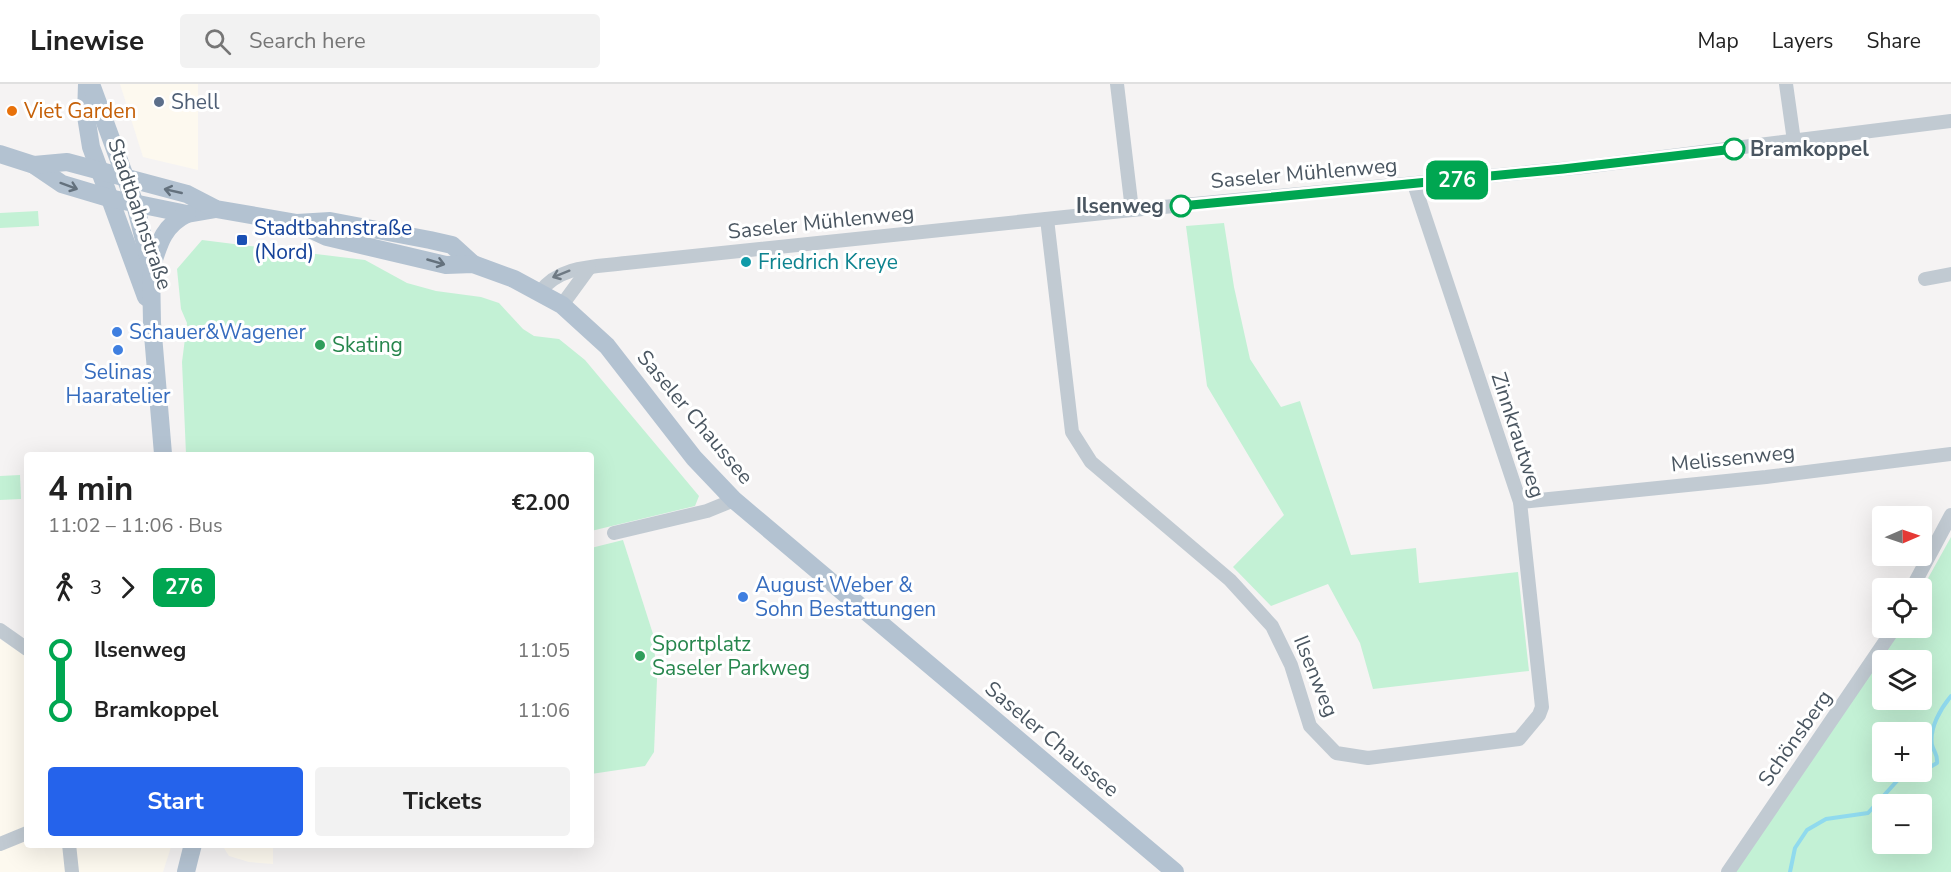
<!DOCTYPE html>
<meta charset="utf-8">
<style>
body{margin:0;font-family:"Nunito Sans",sans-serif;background:#f2f2f2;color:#222;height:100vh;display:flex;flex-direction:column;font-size:22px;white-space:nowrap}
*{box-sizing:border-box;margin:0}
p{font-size:20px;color:#767676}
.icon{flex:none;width:33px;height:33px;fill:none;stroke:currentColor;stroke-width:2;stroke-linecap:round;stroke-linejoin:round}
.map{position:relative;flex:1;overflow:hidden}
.details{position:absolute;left:24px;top:368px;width:570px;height:396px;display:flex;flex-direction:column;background:#fff;border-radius:6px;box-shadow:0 6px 24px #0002}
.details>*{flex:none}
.badge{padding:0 12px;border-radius:9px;font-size:21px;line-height:39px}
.needle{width:39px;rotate:88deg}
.fabs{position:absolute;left:1872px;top:422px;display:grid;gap:12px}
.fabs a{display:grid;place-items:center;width:60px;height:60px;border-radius:6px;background:#fff;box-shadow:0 6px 24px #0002;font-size:30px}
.map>.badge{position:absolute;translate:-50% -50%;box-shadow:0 0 0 3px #fff}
.legs{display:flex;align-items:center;gap:9px;height:66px;padding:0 24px;font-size:20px}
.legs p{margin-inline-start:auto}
.head{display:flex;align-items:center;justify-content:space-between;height:102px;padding:0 24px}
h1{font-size:33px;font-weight:700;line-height:45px}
.action{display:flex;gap:12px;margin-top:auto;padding:12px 24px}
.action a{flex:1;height:69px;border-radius:6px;background:#2563eb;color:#fff;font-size:24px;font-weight:700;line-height:69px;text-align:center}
.action a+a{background:#f2f2f2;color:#222}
ul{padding:0 24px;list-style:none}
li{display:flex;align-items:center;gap:21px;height:60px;font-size:22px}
li i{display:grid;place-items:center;width:9px;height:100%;margin:0 8px;background:currentColor}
li i::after{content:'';width:15px;height:15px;margin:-8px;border:4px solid;border-radius:50%;background:#fff}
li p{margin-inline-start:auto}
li:first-child i{background:linear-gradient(#0000 50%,currentColor 0)}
li:last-child i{background:linear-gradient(currentColor 50%,#0000 0)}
header{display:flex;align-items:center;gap:36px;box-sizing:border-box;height:84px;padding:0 30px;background:#fff;border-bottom:2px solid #e0e0e0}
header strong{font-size:28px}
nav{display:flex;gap:33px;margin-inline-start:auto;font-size:21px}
.search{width:420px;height:54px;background:#f2f2f2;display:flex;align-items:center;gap:15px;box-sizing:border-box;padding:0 21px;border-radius:6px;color:#767676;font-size:22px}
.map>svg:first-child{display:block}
.commercial{fill:#fdf9ef}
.green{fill:#c3f1d5;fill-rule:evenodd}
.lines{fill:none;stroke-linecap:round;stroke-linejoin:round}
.stream{stroke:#90daee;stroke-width:4}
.minor{stroke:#c1cad2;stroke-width:14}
.major{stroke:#b3c2d1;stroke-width:18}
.oneway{stroke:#64717d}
.oneway2{stroke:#6e7983}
.line-1-casing{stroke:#fff;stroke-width:14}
.line-1{stroke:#00a651;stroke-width:9}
.service-dot{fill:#5c6f8a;stroke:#fff;stroke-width:2}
.food-dot{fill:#e8710a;stroke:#fff;stroke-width:2}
.stop-1-dot{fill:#fff;stroke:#00a651;stroke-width:3}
.transit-dot{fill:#1a4fb4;stroke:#fff;stroke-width:2}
.culture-dot{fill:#0f9aa8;stroke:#fff;stroke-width:2}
.shop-dot{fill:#3f7fe0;stroke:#fff;stroke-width:2}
.leisure-dot{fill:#2e9e5b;stroke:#fff;stroke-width:2}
.labels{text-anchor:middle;stroke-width:6;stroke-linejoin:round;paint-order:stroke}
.service-label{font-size:21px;fill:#4e5e75;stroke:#fff;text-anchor:start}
.food-label{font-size:21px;fill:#c56008;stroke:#fff;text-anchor:start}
.stop-label{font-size:21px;font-weight:bold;fill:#4a5661;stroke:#fff;text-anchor:start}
.street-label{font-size:21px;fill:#4a5661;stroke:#fff}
.transit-label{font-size:21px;fill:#164399;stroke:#fff;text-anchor:start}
.culture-label{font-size:21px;fill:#0d838f;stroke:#fff;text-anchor:start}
.shop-label{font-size:21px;fill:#366cbe;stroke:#fff;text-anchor:start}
.leisure-label{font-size:21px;fill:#27864d;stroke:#fff;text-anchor:start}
</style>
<header>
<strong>Linewise</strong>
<div class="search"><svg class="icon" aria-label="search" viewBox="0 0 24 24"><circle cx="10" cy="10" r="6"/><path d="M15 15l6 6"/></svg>Search here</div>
<nav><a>Map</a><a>Layers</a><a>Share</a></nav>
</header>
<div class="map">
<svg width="1951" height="788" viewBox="0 0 1951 788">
<rect width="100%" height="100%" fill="#f5f3f3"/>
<g class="commercial">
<path d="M120,0h78v86l-55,-13z"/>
<path d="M0,555l27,18v170l-27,11z"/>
<path d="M27,753v7l39,1 2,27h-68v-23z"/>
<path d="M172,760l-9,28h-87l-2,-27z"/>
<path d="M222,761h51v19l-24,-2 -20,-6z"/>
</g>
<g class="green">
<path d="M38,127l1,15 -39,2v-15z"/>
<path d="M1224,139l10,64 16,72 31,48 19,-6 51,154 65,-7 3,35 99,-11 11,99 -156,18 -13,-46 -32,-59 -57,22 -38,-39 51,-52 -77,-129 -21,-160z"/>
<path d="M202,156l163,20 42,23 29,8 45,6 18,6 24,26 11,7 25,3 26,21 114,136 -4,10 -104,25v-77h-405l-4,-92 5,-39 -6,-14 -4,-40z"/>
<path d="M20,391l1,24 -21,1v-24z"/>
<path d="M1951,453v335h-218l167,-245h22v-38zM1882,576h40v39h-40zM1882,648h40v39h-40zM1882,720h40v39h-40z"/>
<path d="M623,456l30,94 4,45 -3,73 -9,14 -54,8v-226z"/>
</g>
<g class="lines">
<g class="stream">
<path d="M1922,682l8,1 7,-4c1,-8 -3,-11 -5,-18 -3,-17 9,-37 19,-49"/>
<path d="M1790,788l5,-24 12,-18 19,-11 42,-6 38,-42"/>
</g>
<g class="minor">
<path d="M1117,0l15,126"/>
<path d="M1786,0l8,57"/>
<path d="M1047,135l25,213 19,30 139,118 42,46 19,39 19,61 26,27 32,5 151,-19 20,-24 3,-8 -22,-205 -106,-318"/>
<path d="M1925,195l26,-5"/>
<path d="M540,208c20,-27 55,-25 86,-29l506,-53 451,-43 368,-46"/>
<path d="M562,221l27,-37"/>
<path d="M1520,418l246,-25 185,-23"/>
<path d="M614,449l93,-22 27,-11"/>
<path d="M1912,504l39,-73"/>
<path d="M0,546l27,19"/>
<path d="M0,760l27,-11"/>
<path d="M69,760l3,28"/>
<path d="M1728,788l167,-245"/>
</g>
<g class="major">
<path d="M87,0l-1,32 5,31 55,150"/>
<path d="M91,0l44,120 16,64 1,55 11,131"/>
<path d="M0,70l34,11 28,19 47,14 78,16 29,-5"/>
<path d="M34,81l33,-3 120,32 29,15 81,14 33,-2 100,19 22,5 21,19"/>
<path d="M297,139l30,14 119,28 27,-1 41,15 48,26 45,41 87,112 40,42 441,372"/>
<path d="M152,182c7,-23 12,-41 35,-52"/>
<path d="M186,788l7,-28"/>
</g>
</g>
<defs><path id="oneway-shaft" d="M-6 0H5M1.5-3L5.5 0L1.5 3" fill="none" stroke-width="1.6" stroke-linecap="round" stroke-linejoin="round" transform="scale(1.5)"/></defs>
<g class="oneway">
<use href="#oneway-shaft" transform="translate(69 102) rotate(20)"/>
<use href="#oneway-shaft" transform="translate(173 107) rotate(-167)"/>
<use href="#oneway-shaft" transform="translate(436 178) rotate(16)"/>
</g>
<use class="oneway2" href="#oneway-shaft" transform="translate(561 190) rotate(158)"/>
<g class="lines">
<g class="line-1-casing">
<path id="line-1" d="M1181,122l382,-37 171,-20"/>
</g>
<use href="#line-1" class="line-1"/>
</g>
<circle class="service-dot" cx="159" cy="18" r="6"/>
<circle class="food-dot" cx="12" cy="27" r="6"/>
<g class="stop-1-dot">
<circle cx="1734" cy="65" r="10"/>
<circle cx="1181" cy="122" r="10"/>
</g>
<rect class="transit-dot" x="236" y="150" width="12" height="12" rx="3"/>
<circle class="culture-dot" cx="746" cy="178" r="6"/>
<g class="shop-dot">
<circle cx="117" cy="248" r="6"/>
<circle cx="118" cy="266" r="6"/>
<circle cx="743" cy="513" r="6"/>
</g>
<g class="leisure-dot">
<circle cx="320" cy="261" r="6"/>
<circle cx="640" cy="572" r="6"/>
</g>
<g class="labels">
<g class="service-label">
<text x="171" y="25">Shell</text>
</g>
<g class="food-label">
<text x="24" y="34">Viet Garden</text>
</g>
<g class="stop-label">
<text x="1750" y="72">Bramkoppel</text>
<text x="1164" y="129" text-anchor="end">Ilsenweg</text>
</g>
<g class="street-label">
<text transform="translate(1304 89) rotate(-5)" y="7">Saseler Mühlenweg</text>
<text transform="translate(140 130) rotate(71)" y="7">Stadtbahnstraße</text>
<text transform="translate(821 138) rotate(-6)" y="7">Saseler Mühlenweg</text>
<text transform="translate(695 333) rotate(50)" y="7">Saseler Chaussee</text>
<text transform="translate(1518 351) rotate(72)" y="7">Zinnkrautweg</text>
<text transform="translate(1733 374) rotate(-6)" y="7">Melissenweg</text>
<text transform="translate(1316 592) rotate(68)" y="7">Ilsenweg</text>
<text transform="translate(1795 654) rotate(-55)" y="7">Schönsberg</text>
<text transform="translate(1052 655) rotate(40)" y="7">Saseler Chaussee</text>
</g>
<g class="transit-label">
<text x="254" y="151">Stadtbahnstraße<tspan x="254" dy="24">(Nord)</tspan></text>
</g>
<g class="culture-label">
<text x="758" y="185">Friedrich Kreye</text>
</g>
<g class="shop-label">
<text x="129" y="255">Schauer&amp;Wagener</text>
<text x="118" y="295" text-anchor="middle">Selinas<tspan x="118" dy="24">Haaratelier</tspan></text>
<text x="755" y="508">August Weber &amp;<tspan x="755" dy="24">Sohn Bestattungen</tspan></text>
</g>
<g class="leisure-label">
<text x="332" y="268">Skating</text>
<text x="652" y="567">Sportplatz<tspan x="652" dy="24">Saseler Parkweg</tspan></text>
</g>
</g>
</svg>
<div class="fabs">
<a><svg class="needle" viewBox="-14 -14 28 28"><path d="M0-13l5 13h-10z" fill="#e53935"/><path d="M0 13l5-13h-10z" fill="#767676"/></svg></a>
<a><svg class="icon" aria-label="locate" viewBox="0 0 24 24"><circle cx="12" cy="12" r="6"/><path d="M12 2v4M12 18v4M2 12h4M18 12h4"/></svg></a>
<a><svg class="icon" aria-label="layers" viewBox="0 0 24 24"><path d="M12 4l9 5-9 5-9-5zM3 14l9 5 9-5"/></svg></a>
<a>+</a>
<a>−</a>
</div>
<b class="badge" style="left:1457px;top:96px;background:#00a651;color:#fff">276</b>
<section class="details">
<div class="head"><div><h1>4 min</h1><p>11:02 – 11:06 · Bus</p></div><b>€2.00</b></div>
<div class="legs"><svg class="icon" aria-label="walk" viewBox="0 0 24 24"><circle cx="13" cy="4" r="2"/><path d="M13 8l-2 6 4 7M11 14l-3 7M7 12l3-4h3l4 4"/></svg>3<svg class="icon" aria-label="forward" viewBox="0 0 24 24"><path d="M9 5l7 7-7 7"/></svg><b class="badge" style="background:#00a651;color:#fff">276</b></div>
<ul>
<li><i style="color:#00a651"></i><b>Ilsenweg</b><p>11:05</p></li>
<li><i style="color:#00a651"></i><b>Bramkoppel</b><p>11:06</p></li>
</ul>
<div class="action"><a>Start</a><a>Tickets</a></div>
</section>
</div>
